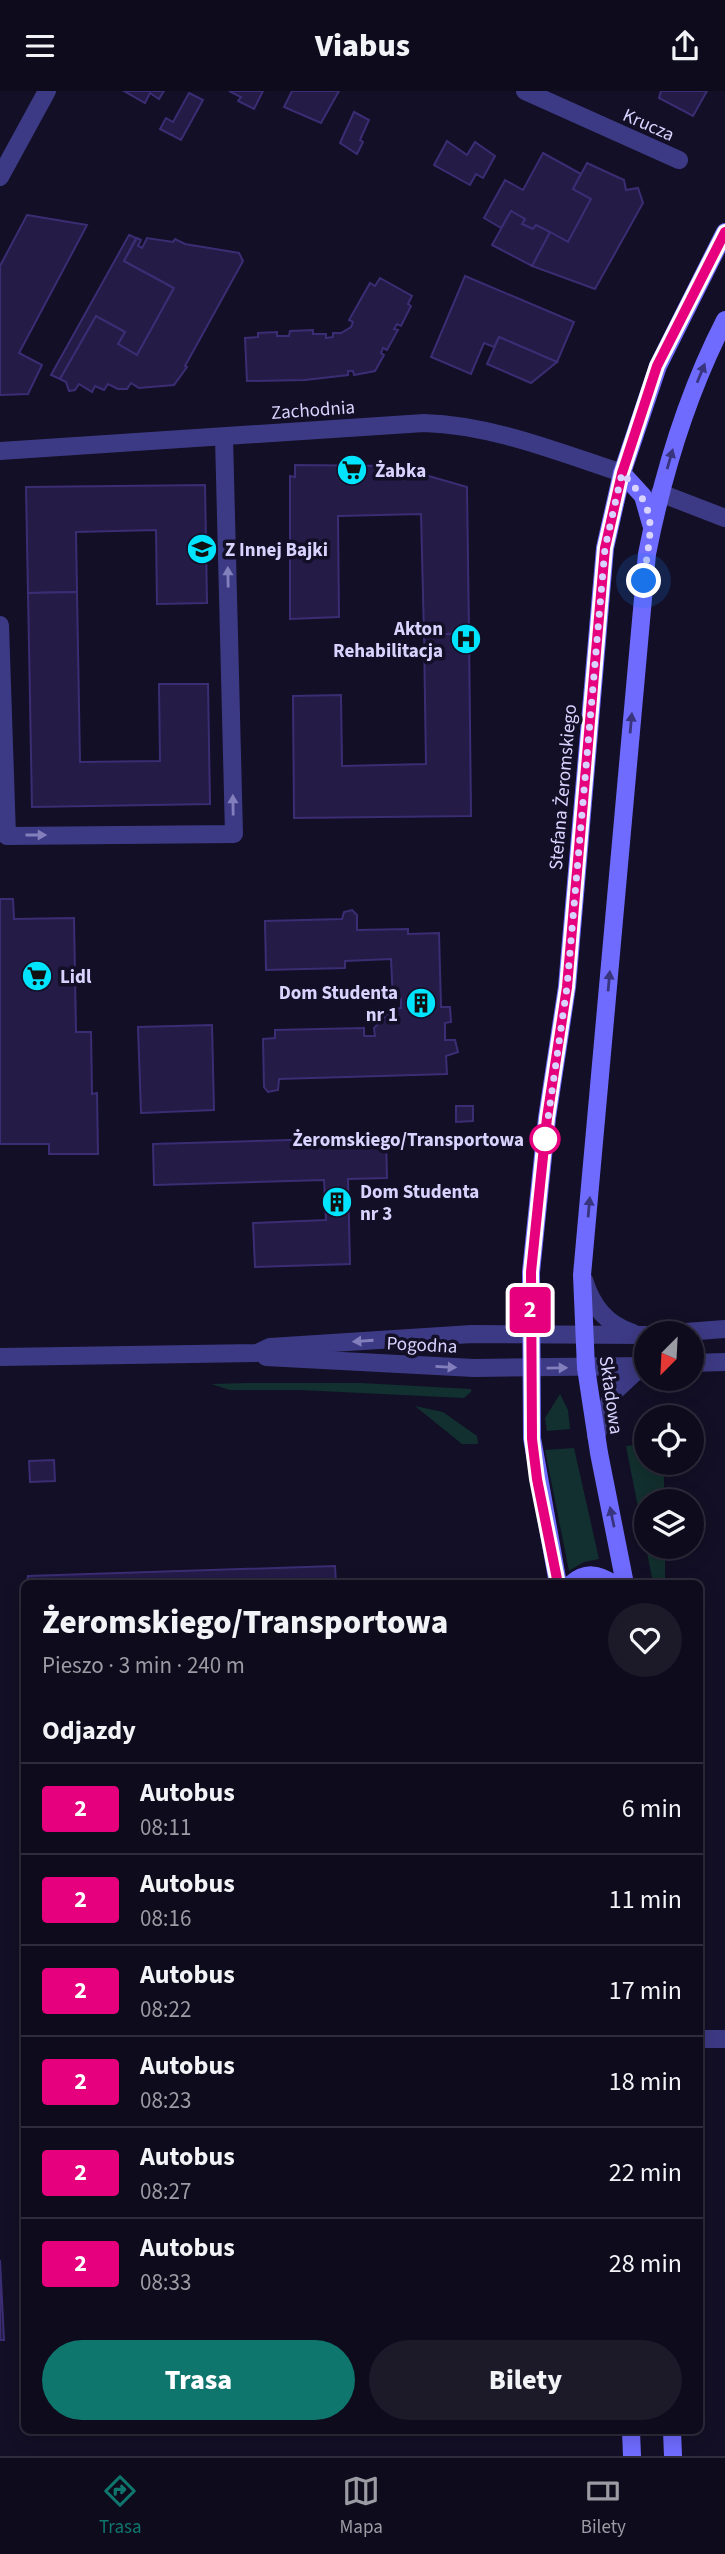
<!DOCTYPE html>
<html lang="pl">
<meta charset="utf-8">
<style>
body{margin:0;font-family:"Source Sans 3",sans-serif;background:#1c1929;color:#f1f3f6;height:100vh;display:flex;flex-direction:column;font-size:26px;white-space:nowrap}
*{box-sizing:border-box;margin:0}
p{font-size:23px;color:#9b9ba3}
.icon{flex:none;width:38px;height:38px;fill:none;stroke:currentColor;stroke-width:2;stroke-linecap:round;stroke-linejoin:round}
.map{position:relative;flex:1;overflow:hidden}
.panel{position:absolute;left:21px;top:1489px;width:682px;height:854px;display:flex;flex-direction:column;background:#0e0b1c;border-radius:10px;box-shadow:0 4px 18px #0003,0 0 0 2px #2e2b3b}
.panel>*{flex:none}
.badge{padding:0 14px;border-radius:5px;font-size:24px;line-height:46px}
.needle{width:46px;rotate:204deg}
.tools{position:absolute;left:634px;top:1230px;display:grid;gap:14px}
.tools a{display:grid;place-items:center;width:70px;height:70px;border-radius:50%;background:#0e0b1c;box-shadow:0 4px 18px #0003,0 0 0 2px #2e2b3b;font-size:35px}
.you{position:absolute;width:35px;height:35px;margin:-18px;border:5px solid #fff;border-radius:50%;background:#1a73e8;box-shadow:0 0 0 10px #1a73e833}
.map>.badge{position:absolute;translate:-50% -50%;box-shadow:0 0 0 4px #fff}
h2{padding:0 21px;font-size:26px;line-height:63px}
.round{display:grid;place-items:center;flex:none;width:74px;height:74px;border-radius:37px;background:#1c1929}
.headline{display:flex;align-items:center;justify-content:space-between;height:119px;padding:0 21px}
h1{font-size:33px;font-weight:800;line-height:52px}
.cta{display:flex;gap:14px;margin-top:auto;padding:14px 21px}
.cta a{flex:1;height:80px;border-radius:42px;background:#0f766e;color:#fff;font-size:28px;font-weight:800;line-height:80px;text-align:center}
.cta a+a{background:#1c1929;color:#f1f3f6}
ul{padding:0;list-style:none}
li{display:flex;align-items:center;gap:21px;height:91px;padding:0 21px;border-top:2px solid #2e2b3b}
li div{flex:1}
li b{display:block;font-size:26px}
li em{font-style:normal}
li .badge{min-width:77px;font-weight:700;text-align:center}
header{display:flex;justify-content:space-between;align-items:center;height:91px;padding:0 21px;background:#0e0b1c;font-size:32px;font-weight:800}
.dock{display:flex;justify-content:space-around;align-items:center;height:98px;border-top:2px solid #2e2b3b;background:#0e0b1c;font-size:19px;color:#9b9ba3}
.dock a{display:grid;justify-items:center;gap:4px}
.dock .selected{color:#0f766e}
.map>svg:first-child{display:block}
.green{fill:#12302f}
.building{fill:#241b47;stroke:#3b2d73;stroke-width:2}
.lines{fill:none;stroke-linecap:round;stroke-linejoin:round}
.minor{stroke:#3d3a85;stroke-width:18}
.tertiary{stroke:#3d3a85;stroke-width:18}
.secondary{stroke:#6f6bff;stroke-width:18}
.oneway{fill:#38347d}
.oneway2{fill:#837fbc}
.line-casing{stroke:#fff;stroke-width:16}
.line{stroke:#e6007e;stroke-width:10}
.walk{stroke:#d9d4ff;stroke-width:7;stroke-dasharray:0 12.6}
.stop-dot{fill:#fff;stroke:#e6007e;stroke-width:3.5}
.labels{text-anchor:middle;stroke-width:7;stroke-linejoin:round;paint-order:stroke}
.street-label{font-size:19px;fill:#d9d4ff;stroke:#130f26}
.poi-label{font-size:19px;font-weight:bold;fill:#d9d4ff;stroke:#130f26;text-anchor:start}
.stop-label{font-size:19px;font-weight:bold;fill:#d9d4ff;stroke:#130f26;text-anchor:end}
</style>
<header><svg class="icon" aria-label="menu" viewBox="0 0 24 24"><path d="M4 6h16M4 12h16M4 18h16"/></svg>Viabus<svg class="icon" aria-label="share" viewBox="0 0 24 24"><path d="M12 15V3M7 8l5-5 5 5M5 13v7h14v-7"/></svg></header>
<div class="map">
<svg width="725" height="2365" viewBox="0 0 725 2365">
<rect width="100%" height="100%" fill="#130f26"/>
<g class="green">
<path d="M247,1292h114l110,6v3l-7,6 -164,-8h-70l-19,-6z"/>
<path d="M560,1303l8,16 2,19 -23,2 -2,-13z"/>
<path d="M415,1315l28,6 34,24 1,8h-16z"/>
<path d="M646,1353v19h18v38h-18v46h19v37h-8l-5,-6 -26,-132z"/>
<path d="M574,1357l25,111 -15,3 -15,9 -24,-121z"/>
</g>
<g class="building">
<path d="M124,0h40l-5,8 -9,-6 -5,10z"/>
<path d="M229,0h34l-9,18 -16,-8 3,-4z"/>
<path d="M292,0h47l-18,32 -37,-16z"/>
<path d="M661,0h46l-14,25 -34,-18z"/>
<path d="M189,2l14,7 -22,40 -21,-11 6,-11 7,4z"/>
<path d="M354,21l15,8 -9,20 3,2 -6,12 -17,-11z"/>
<path d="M447,50l20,14 8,-13 20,14 -12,22 -7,-4 -6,11 -36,-20z"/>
<path d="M543,62l38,21 -8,15 18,10 -23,43 -32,-17 -3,4 -11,-5 3,-5 -14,-8 -10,17 -17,-10 21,-38 18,10z"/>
<path d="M587,72l37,17 2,10 12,-2 5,15 -48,86 -63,-23 18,-34 18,10 23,-43 -18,-10z"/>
<path d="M511,120l14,8 -3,5 11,5 3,-4 14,7 -18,34 -40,-21z"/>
<path d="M27,124l60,10 -68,128 23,12 -14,29 -28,1v-129z"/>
<path d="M129,144l7,3 -12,23 50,27 -37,67 -19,-11 7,-12 -29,-16 -36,63 -9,-4z"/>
<path d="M137,147l4,2 -3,6 4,2 5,-10 26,4 2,-3 10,5 54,9 4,8 -58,105 2,1 -13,18 -35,3 -8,-5 -4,6h-9l-10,-5 -4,6 -9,-4 -3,6 -13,-8 -4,6 -6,1 -3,-9 -6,-3 36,-63 29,16 -7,12 19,11 37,-67 -50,-27z"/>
<path d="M465,185l109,46 -17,40 -58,-25 -5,10 -10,-4 -13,31 -40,-17z"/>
<path d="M380,187l32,18 -4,8 3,2 -10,20 -4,-2 -3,5 4,1 -11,20 -4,-2 -2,5 3,2 -9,16 -21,4 -1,-4h-5v4l-43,5 -58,1 -2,-43 13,-1v-4l19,-1v4h12l1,-5 23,-1v4h13v4l7,-1v-4h8l10,-6 2,-5 -4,-2 21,-37 5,3z"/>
<path d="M499,246l58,25 -26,21 -44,-19z"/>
<path d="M295,374l99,1 73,21 2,146 -45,2 -3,-121 -83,2 1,101 -49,2v-143l5,1z"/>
<path d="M205,394l2,118 -50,1 -1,-74 -80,2 1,60 -49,1 -2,-106z"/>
<path d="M77,501l3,170 80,-1 -1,-77h49l2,120 -178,3 -4,-214z"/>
<path d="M469,542l2,183 -177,2 -1,-122 48,-1 1,71 84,-2 -2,-129z"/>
<path d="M0,808h13l1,20 60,-1 2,114h15l1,62 5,-1 1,61h-49v-10h-49z"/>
<path d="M352,819l5,5v15l51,-1v5l31,-1 2,74h9l1,15 -6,1v17h10l3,12 -12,4 1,18 -168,5 -1,11 -10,2 -4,-5 -1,-48 12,-1v-8l89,-2v8h11l-1,-8 18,-19 9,-1v-9l-8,1 -2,-41 -46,2v7l-79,2 -1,-49 77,-2 2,-7z"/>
<path d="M212,934l2,85 -73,3 -3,-86z"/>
<path d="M456,1015h17v15l-17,1z"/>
<path d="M386,1047l1,40 -39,1 2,85 -95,3 -2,-44 73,-3 -2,-40 -170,5 -1,-41 172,-5v9l19,-1 -1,-8z"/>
<path d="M54,1369l1,21 -25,1 -1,-21z"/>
<path d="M335,1475l1,18h-309l1,-8z"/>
<path d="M0,2169l4,80h-4z"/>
</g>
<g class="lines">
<g class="minor">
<path d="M525,0l154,69"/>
<path d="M0,86l47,-86"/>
<path d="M0,360l424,-28c68,2 134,29 198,50"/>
<path d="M660,402l65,25"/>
<path d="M0,534l7,211 227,-2 -10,-397"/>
<path d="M700,1948h25"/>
</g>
<g class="tertiary">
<path d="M584,1189c8,26 22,44 49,53"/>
<path d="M673,1242l52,-4"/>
<path d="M0,1266l257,-4 13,-6 202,-13 174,1"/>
<path d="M266,1266l208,11 172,-2"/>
<path d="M691,1272l34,-1"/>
<path d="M596,1345l17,-43 29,-27"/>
</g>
<g class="secondary">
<path d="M622,382l21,23 8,28"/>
<path d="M558,1493l-26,-146 -1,-166 16,-154 20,-131 38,-439 17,-75 36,-107 67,-134"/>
<path d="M571,1493c15,-13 27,-10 43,0"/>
<path d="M625,1493l-26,-131 -13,-85 -4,-93 65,-721c16,-81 40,-160 78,-234"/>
<path d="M631,2340l1,25"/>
<path d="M672,2340l1,25"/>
</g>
</g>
<defs><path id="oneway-solid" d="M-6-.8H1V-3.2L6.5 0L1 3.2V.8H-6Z" transform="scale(1.75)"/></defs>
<g class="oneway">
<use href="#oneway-solid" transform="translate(701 282) rotate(-68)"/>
<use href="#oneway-solid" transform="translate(670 368) rotate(-74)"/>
<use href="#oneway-solid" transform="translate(631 632) rotate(-85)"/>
<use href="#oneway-solid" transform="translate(609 890) rotate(-85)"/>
<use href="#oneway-solid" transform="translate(589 1116) rotate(-85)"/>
<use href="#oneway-solid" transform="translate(612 1426) rotate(-102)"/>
</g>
<g class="oneway2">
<use href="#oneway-solid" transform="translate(228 486) rotate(-91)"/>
<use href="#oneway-solid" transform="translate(233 714) rotate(-91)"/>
<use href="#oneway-solid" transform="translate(36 744)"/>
<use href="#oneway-solid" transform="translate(363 1250) rotate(176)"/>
<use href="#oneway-solid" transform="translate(446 1276) rotate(3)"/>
<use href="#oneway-solid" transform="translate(557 1277) rotate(-1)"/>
</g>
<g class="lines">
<g class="line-casing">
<path id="line" d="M558,1493l-21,-105 -5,-40 -1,-167 16,-154 20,-131 38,-439 17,-75 35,-107 68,-134"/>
</g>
<use href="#line" class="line"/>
<path class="walk" d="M545,1048l-1,7 23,-159 38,-439 17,-75c40,41 27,56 22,108"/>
</g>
<defs>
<g id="supermarket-disc" transform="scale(1.575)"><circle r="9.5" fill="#00e5ff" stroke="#130f26"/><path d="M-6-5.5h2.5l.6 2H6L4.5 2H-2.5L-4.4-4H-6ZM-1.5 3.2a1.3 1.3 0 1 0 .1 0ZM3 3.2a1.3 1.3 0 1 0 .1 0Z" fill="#111"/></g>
<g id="school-disc" transform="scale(1.575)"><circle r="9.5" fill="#00e5ff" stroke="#130f26"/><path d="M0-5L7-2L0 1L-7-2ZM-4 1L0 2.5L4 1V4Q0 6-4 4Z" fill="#111"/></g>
<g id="hospital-disc" transform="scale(1.575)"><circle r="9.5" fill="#00e5ff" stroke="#130f26"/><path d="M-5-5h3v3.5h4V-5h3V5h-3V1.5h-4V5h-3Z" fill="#111"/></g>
<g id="building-disc" transform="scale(1.575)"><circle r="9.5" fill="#00e5ff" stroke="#130f26"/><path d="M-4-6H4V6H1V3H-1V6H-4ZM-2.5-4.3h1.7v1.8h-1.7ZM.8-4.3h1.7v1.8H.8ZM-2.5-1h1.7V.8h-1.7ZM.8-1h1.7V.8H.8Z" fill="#111"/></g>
</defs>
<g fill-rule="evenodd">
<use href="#supermarket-disc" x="352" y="379"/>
<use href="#school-disc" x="202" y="458"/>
<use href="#hospital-disc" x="466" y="548"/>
<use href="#supermarket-disc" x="37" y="885"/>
<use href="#building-disc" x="421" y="912"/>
<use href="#building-disc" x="337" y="1111"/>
</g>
<circle class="stop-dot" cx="545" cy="1048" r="14"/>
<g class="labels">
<g class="street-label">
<text transform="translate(649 33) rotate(24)" y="7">Krucza</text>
<text transform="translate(313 318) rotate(-4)" y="7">Zachodnia</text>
<text transform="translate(562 696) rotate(-85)" y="7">Stefana Żeromskiego</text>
<text transform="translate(422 1253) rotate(3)" y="7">Pogodna</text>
<text transform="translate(612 1304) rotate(82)" y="7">Składowa</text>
</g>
<g class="poi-label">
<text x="375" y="386">Żabka</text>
<text x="225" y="465">Z Innej Bajki</text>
<text x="443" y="544" text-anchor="end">Akton<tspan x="443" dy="22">Rehabilitacja</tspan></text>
<text x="60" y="892">Lidl</text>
<text x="398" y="908" text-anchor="end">Dom Studenta<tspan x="398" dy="22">nr 1</tspan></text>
<text x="360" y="1107">Dom Studenta<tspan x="360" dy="22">nr 3</tspan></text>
</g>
<g class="stop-label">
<text x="524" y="1055">Żeromskiego/Transportowa</text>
</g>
</g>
</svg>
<div class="tools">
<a><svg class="needle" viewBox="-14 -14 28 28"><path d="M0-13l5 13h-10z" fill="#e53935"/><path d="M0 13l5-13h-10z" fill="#9b9ba3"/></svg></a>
<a><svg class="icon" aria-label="locate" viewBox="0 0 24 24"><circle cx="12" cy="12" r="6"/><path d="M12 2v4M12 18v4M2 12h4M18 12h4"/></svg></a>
<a><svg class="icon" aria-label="layers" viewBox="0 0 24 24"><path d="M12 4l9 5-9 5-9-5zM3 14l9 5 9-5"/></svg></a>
</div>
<div class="you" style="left:644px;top:490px"></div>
<b class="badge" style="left:530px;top:1219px;background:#e6007e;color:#fff">2</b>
<section class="panel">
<div class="headline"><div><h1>Żeromskiego/Transportowa</h1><p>Pieszo · 3 min · 240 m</p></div><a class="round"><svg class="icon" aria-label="heart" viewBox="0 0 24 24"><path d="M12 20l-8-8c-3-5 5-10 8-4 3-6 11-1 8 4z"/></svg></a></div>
<h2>Odjazdy</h2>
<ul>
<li><span class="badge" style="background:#e6007e;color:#fff">2</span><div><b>Autobus</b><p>08:11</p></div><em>6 min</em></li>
<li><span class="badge" style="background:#e6007e;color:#fff">2</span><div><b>Autobus</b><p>08:16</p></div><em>11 min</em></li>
<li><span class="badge" style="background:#e6007e;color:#fff">2</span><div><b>Autobus</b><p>08:22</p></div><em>17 min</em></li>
<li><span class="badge" style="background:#e6007e;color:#fff">2</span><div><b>Autobus</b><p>08:23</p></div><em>18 min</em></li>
<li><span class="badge" style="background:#e6007e;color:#fff">2</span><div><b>Autobus</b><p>08:27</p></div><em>22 min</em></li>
<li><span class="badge" style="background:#e6007e;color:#fff">2</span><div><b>Autobus</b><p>08:33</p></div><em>28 min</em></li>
</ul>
<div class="cta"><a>Trasa</a><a>Bilety</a></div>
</section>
</div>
<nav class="dock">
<a class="selected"><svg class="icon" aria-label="directions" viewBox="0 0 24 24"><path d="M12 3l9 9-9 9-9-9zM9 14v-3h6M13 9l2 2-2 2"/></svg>Trasa</a>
<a><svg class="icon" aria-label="map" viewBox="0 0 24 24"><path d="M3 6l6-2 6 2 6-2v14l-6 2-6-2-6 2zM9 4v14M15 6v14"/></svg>Mapa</a>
<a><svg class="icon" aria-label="tickets" viewBox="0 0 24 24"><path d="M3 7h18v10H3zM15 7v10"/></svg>Bilety</a>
</nav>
